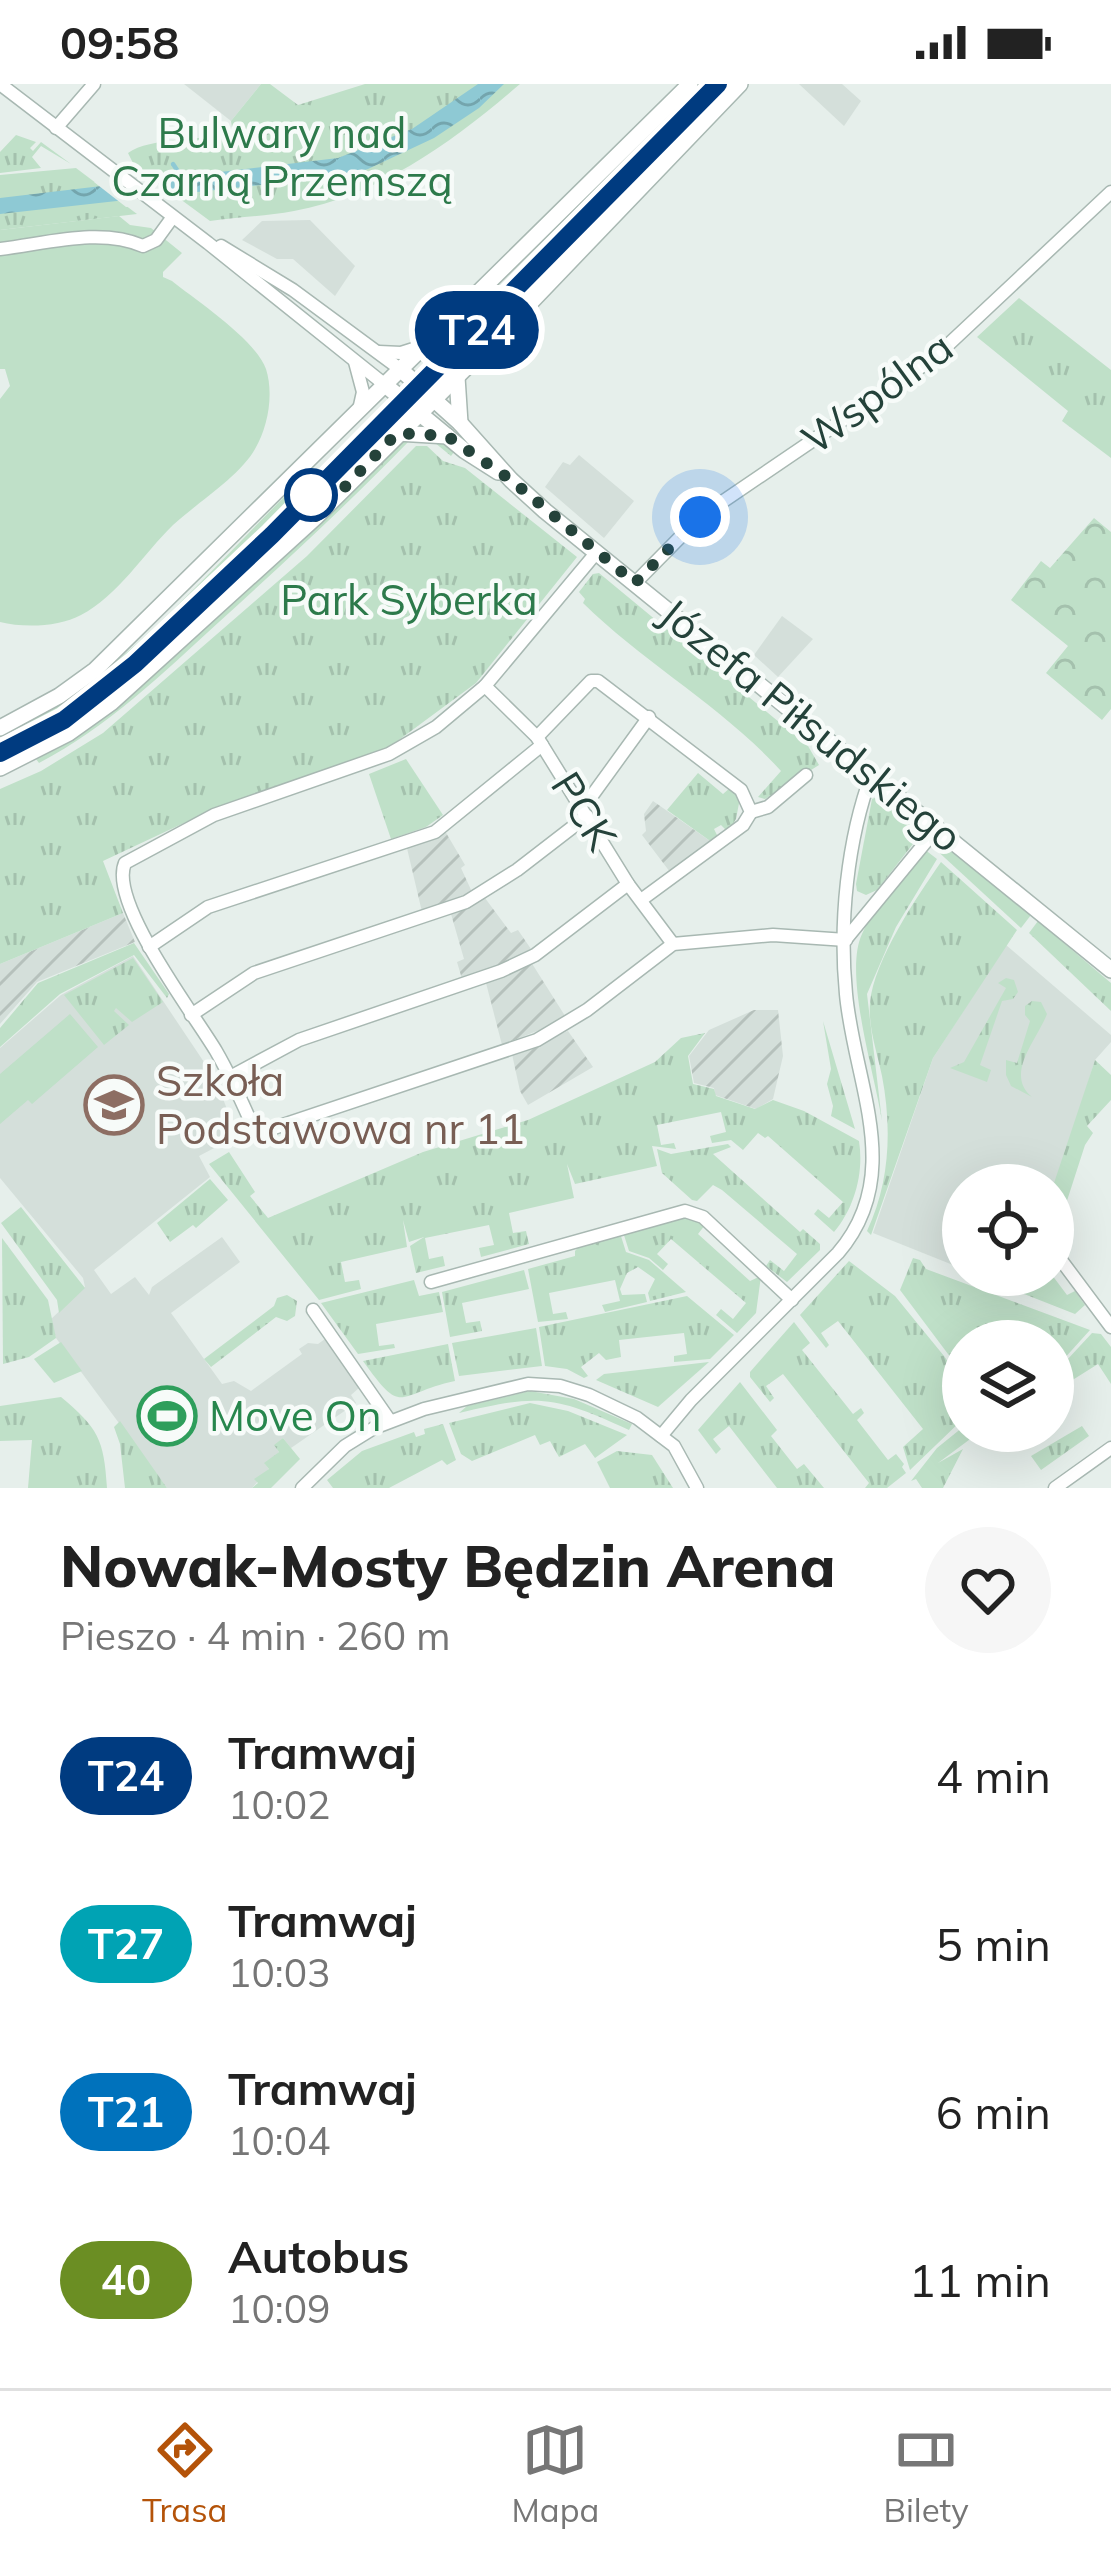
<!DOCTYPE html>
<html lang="pl">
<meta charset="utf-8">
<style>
body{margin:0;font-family:Mulish,sans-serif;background:#f6f6f6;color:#222;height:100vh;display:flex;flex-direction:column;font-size:45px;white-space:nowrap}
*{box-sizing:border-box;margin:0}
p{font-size:39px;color:#767676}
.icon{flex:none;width:66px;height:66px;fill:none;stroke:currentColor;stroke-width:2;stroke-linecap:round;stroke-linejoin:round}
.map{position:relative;height:1404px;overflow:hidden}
.details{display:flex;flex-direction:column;background:#fff;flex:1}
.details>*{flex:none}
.badge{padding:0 24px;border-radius:39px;font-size:42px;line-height:78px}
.buttons{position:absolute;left:942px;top:1080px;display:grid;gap:24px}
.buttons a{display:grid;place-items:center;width:132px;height:132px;border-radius:50%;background:#fff;box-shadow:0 12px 48px #0002;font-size:60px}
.you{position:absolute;width:60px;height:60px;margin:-30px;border:9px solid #fff;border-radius:50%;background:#1a73e8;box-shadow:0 0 0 18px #1a73e833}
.map>.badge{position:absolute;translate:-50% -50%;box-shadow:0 0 0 6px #fff}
.round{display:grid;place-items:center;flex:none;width:126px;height:126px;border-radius:63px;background:#f6f6f6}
.headline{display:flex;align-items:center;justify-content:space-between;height:204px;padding:0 60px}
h1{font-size:57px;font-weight:800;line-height:90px}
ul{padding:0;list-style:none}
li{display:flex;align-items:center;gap:36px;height:168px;padding:0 60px}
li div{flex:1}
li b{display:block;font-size:45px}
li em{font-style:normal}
li .badge{min-width:132px;font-weight:700;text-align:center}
.status{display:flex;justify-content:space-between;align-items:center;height:84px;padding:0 60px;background:#fff;direction:ltr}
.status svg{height:33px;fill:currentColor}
.dock{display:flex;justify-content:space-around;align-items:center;height:168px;border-top:3px solid #e0e0e0;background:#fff;font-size:33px;color:#767676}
.dock a{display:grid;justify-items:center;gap:6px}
.dock .current{color:#b45309}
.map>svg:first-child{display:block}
.built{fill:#d4dfda}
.industrial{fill:url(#industrial-furrows)}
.grass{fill:url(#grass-tufts)}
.forest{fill:url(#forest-crowns)}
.pitch{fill:#bfe0c8}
.water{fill:url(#water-waves)}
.pier{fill:#e6efeb}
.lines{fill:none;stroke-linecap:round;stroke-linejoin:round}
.stream{stroke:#8ec9d4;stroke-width:4.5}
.minor-casing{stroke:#a8b8b2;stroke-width:15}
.tertiary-casing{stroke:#a8b8b2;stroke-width:18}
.minor{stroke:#fff;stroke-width:12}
.tertiary{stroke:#fff;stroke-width:15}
.tram{stroke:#5f7d75;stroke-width:3}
.line-casing{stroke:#fff;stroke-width:27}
.line{stroke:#003b80;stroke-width:18}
.walk{stroke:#24423a;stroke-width:12;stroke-dasharray:0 21.6}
.stop-dot{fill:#fff;stroke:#003b80;stroke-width:6}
.labels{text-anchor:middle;stroke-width:9;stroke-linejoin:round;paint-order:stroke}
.park-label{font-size:42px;fill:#2d7a4b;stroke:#f7fbf9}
.street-label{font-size:42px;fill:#24423a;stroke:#f7fbf9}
.education-label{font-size:42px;fill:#785e54;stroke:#f7fbf9;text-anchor:start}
.leisure-label{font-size:42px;fill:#27864d;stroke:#f7fbf9;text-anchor:start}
</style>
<div class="status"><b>09:58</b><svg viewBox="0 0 49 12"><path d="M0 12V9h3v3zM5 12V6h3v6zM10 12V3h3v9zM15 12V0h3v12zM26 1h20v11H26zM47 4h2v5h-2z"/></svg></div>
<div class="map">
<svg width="1111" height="1404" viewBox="0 0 1111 1404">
<defs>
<pattern id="industrial-furrows" width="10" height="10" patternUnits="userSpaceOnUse" patternTransform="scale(3)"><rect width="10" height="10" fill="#d4dfda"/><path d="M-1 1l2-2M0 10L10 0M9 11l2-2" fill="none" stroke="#b6c1bc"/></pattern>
<pattern id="grass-tufts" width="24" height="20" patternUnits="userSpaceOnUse" patternTransform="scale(3)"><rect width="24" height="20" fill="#bfe0c8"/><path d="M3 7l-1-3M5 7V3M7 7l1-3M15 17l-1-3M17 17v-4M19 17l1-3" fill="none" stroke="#a4c1ad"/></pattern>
<pattern id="forest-crowns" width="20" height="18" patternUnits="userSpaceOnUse" patternTransform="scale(3)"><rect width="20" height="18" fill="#bfe0c8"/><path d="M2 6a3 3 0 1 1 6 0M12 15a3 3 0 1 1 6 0" fill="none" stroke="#a4c1ad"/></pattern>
<pattern id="water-waves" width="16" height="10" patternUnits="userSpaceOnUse" patternTransform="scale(3)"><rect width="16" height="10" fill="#8ec9d4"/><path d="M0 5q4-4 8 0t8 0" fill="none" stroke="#74a5ad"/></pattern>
</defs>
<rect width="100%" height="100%" fill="#e6efeb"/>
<g class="built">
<path d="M184,0h77l-30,37z"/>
<path d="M799,0h43l19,17 -17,25z"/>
<path d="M310,136l45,46 -20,30 -42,-37h-16l-35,-19 20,-19z"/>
<path d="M579,371l55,46 -30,37 -59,-51 18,-25 7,3z"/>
<path d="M782,532l31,23 -35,38 -24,-22z"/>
<path d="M1006,861l105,90v7l-16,18 -42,135v-10h-90v84l-90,-36 60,-175z"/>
<path d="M133,872l83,124 21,56 -38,20 11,21 -116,93 17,24 24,-17 14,18 3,-8 70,-50 18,25 -69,51 51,71 12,-3 17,10 51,-37 -3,-5 9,-6 10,1 7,-5 34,49 -8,7 5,8 -65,45 -8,-10 -8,8 4,6 -14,12 4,5 -17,19h-85l-111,-150 -6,-18 35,-33 -2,-9 -83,-100v-130l61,-53z"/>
</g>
<g class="industrial">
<path d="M653,717l60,42 -43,29 -28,-37 4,-4 -2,-17z"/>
<path d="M445,747l20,34 -4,3 11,24 -50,20 -16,-68z"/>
<path d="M485,814l26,35 7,-3 13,19 -33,18 -36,12 -5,-17 7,-3 -13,-45z"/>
<path d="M123,829l12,29 -98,40 -37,42v-60z"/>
<path d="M531,878l36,57 -65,26 -16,-62z"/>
<path d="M754,926h24l5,46 -10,43 -17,10 -41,-14 -1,-7 -20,-5 -5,-27 20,-26z"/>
<path d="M568,947l25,36 -65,38 -8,-14 -8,-37z"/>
</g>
<g class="grass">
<path d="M261,0h9l28,21 67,-21h155c-65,56 -139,111 -226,127 -27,5 -56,6 -84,10l-76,-56 -6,-12c22,-16 76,-13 105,-19l-2,-13z"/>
<path d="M723,0h6l-204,214 -5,-5z"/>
<path d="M16,51l20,7 -6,6 3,3 8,-9 30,22 -30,-18 -9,11 9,11 -41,5v-21z"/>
<path d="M76,84l61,46 -137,16v-55z"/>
<path d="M1019,214l92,72v88l-49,-37 6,-10 -91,-74z"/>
<path d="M392,337l-92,101 -179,163 -38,30 -52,30 52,-33 51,-42z"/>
<path d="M416,351c16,1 25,8 38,17l-3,4 -22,-18h-17c-62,64 -127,124 -193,184 -57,52 -111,105 -180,141l-3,-4 62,-37 28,-22 192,-175 85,-84z"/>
<path d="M416,362h11l16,15 22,7 112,89 -101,126 -88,65 -170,59 -115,54 20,52 -123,51v-175l41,-18 62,-38 204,-177z"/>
<path d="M294,403l5,5c-81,79 -177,185 -276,238l-2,-3c106,-57 188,-156 273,-240z"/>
<path d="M599,489l209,173 11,19 -54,34 -7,-2 23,-26c-59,-65 -136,-107 -198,-168l2,-4 -6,-7 14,-18z"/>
<path d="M406,675l37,56 -17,12 -35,12 -22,-65z"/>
<path d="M698,689l25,21 8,-7 9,11 -4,21 -8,13 -7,-7 -7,4 5,10 -6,4 -46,-33z"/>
<path d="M880,712l36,26 4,13 -43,55 -11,5 -9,-4 -1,-7 16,-85z"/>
<path d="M932,762l15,1 84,68 -10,13z"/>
<path d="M924,765l13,10 -41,68 -29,67 15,127c-7,-47 -39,-147 -20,-187 14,-31 42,-58 62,-85z"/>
<path d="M941,778l76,68 -84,128 -62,177 -4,-4c23,-48 25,-103 15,-155 -5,-24 -14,-49 -12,-73 4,-43 46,-105 71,-141z"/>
<path d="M1038,837l73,62v28l-82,-78z"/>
<path d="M134,859l35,51 -2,4 -33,-43 -74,39 -60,53v-19l38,-45z"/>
<path d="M133,874l30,44 -31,20 -16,-14 -2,3 15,14 -25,20 -40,-50z"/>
<path d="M1006,894l8,2 4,12 -5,7 -11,2 -22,64 11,5 -4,12 -37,-14 14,-6 42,-74 -8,-5z"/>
<path d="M1032,917l9,1 6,12c-10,26 -43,60 -15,83l-21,-11 -5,-11v-15l11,3 13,-42 -5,-6v-9z"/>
<path d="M823,937l32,108 -24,-13 2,-10 -6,-22 4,-15z"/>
<path d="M705,949l-17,23 5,28 21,5 2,7 39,13 18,-9 31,11 55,30c5,31 -4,66 -25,91l-20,-18 4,-5 11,9 14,-16 -75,-66 -3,2 -7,-5 -15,17 -12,-10 -19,3 -2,-7 16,-4 -5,-20 -64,13 4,20 13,-2 2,6 -24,-3 5,20 -82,18 -8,-20 7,34 -65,15 4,20 13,-2 3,13 -48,13 -2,-9 15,-3 -5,-20 -64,13 4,21 14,-3 2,10 -29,7 -6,-27 14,-9 -15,5 -6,-22 4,27 -66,15 4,20 14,-2 2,9 -42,11 -110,-136 20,-12 26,40 -5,4 18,22 155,-66 105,-32 127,-58 26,-24z"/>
<path d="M1095,976l16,15v25l-24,26 6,7 -8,12 -32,99v-58z"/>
<path d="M728,1060l3,3 -18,7 87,78 3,-3 17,15v6l-33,32 -21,-16 4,-6 14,11 13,-17 -75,-64 -9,-5 -16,16 -5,-1 -30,-27 -5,-24 14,5z"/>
<path d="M210,1095l18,21 -32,28 -3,-3 -23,17 -13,-19z"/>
<path d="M21,1123l64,81 -26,25 -2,-13 -56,-77z"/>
<path d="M681,1131l15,1 9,9 -7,9 52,47 11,-5 -5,37 -19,20 -21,-18 5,-6 12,10 13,-16 -75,-64 -14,15 11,10 -5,6 -14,-12 -20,-7 -6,-19z"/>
<path d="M620,1149l6,19 23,8 37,32 -36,9 -2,-8 7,-14 -17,-12 -11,6 -7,16 2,6 23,-1 2,8 -42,10 -3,-7 18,-4 -5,-21 -66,13 4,21 13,-2 2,7 -30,3 -10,-53 47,-13v-5l8,-9z"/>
<path d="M2,1154l46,62 8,38 -27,19 -26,7z"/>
<path d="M913,1174l7,2 6,9 164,61 -37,41v-30h-90v33l-63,-84z"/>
<path d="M849,1177l46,35 49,60 19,28v35l-53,51 -7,-23 20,-18 -85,-108 -17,12 8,12 -3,3 -26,-33z"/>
<path d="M524,1186l5,19 -67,14 4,20 14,-2 2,10 -32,6 -8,-45z"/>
<path d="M1024,1191h28l15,20 8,-4 10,14 -10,9 -56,-22z"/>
<path d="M414,1196l5,16 20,-4 4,20 -67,12 3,22 15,-2 1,4 -37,6 -37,-51z"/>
<path d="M287,1211l10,6 -2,15 -8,5 -11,-4 -65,50 -7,-8 70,-53 3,-8z"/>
<path d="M687,1212l47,39 -24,24 -36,3v-6l13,-2 -3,-21 -65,7 2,17 -15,3 -7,-7 -18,14 7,9 -4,2 -17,-9 -22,-3 -6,-39z"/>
<path d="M794,1238l16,21 -8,7 51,64 8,-6 3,5 -7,7 31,40 8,-6 8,10 -2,3 4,6 -19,15h-22l4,-5 -86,-109 -17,12 8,12 -4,4 -20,-25v-5z"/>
<path d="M536,1244l6,38 -83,10 -7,-33z"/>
<path d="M1092,1249l9,1 10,13v37l-13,-20 -43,27 -2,-16z"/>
<path d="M61,1258l21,29 -28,12 -20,-24z"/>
<path d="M448,1260l7,37c-60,13 -51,37 -92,-20z"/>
<path d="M709,1278l-51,45 -62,-27 8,-6z"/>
<path d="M740,1298l37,48 -6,6 26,33 7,-5 20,24h-47l-48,-62 -16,13 8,10 -5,5 -18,-24z"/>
<path d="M530,1307l44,8 58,25 -3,6c-75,-35 -91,-36 -170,-17l8,-7z"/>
<path d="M61,1313c37,31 43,42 46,91h-79l4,-48 -32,1v-35z"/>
<path d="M530,1319l38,8 59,24 -32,23 -10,-14 -26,13 -9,-16 -10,4 -5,-10 -63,26 -11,-7 -12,-31z"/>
<path d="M120,1337l47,67h-42l-5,-44 -6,-17z"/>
<path d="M443,1340l13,36 -9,5 -5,-5 -53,28h-56l-6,-8 35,-29 52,-19 2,5 9,-3 -1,-5z"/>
<path d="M1082,1342l7,10 -48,34 -10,-14z"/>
<path d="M963,1343v4h18l-43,32 25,-14 -20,39h-21l-6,-9 -5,2 26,-33z"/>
<path d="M283,1354l17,21 -29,29h-19l6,-5 -4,-4 15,-10 -5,-6 15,-11 -5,-7z"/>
<path d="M617,1367l35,4 21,33h-63l-13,-26z"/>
</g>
<path class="forest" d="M1094,434l17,14v177l-9,11 -56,-47 22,-27 -57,-46 30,-39 9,7z"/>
<g class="pitch">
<path d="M119,132l11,9 21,3 31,25 -19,19v5l9,4c25,20 84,59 94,88 8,25 2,58 -11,80 -15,27 -58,54 -82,76 -29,28 -55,71 -92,90 -22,12 -57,13 -81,7v-223l10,-13 -5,-17h-5v-139z"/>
<path d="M70,930l28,33 -66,57 -4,-4 -28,24v-50z"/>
</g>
<path class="water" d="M478,0h26l-25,24 -45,30 -66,31 -26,7 -342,38v-16l338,-40 74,-29z"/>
<path class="pier" d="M146,90l35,28 -55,5 -32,-25z"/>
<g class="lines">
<path class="stream" d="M173,80l10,15"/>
<g class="minor-casing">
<g id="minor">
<path d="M0,0l208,159 176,141"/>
<path d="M56,44l38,-44"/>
<path d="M221,162l72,44 107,79"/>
<path d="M0,165c45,-5 100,-22 143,-3l13,-6 16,-22"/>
<path d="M379,268l22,1 22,-7"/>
<path d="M355,278l8,30 -4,18"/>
<path d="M596,469l-111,133 -49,41 -47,27 -175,61 -89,48c-17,39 69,151 91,188 15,26 28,55 40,83l281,-94 50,-30 86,-66 100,-9 73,5"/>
<path d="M635,499l65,-66 234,-159 177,-166"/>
<path d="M485,602l52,51 91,147 45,60"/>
<path d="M537,653l54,-56h7l143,109 10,22 -8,13 -102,75"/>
<path d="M579,719l12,-6 58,-80"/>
<path d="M751,728l17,-5 38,-32"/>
<path d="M846,855l92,-112"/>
<path d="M149,863l59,-40 227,-75 107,-87"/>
<path d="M191,931l63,-42 212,-71 51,-32 70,-54"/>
<path d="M230,993l69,-37 202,-69 34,-16 93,-71"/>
<path d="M1064,1137l-9,31 56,75"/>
<path d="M431,1198l254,-71 18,6 89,83"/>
<path d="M313,1226l77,111"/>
<path d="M661,1352l30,-36 147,-147c68,-79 16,-170 8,-259 -7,-71 1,-154 26,-221"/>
<path d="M302,1404l43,-42 29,-18 50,-19 104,-25 32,2 29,9 48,23 37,28 23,42"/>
<path d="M1055,1404l56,-40"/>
</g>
</g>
<g class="tertiary-casing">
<g id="tertiary">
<path d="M400,285l60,54 51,57 34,31 566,459"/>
<path d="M457,293l3,46"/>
<path d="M384,300l81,67 33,21"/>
<path d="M397,349l50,3"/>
<path d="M0,644l59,-32 36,-26 595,-586"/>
<path d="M0,684l69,-35 42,-30 205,-186 193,-192 231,-241"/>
</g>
</g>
<use href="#minor" class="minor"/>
<use href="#tertiary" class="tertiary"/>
<path class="tram" d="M0,669l64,-33 71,-56 253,-245 330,-335"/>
</g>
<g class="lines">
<g class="line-casing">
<path id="line" d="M0,669l64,-33 71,-56 137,-129 446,-451"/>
</g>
<use href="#line" class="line"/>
<path class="walk" d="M311,411l5,22 81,-84 50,3 64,44 124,103 65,-66"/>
</g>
<defs>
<g id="school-ring" transform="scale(3)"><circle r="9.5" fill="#f7fbf9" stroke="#8d6e63" stroke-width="1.5"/><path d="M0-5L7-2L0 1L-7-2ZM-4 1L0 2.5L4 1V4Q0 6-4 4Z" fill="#8d6e63"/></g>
<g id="stadium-ring" transform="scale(3)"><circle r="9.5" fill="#f7fbf9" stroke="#2e9e5b" stroke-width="1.5"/><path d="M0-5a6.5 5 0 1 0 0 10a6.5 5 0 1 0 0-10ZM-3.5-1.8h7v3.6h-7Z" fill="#2e9e5b"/></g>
</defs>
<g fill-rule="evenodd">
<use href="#school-ring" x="114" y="1021"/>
<use href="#stadium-ring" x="167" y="1332"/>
</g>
<circle class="stop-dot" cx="311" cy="411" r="24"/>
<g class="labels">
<g class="park-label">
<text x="282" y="64">Bulwary nad<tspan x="282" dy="48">Czarną Przemszą</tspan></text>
<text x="409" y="531">Park Syberka</text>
</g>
<g class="street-label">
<text transform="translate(877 309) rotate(-36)" y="15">Wspólna</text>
<text transform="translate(811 641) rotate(39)" y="15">Józefa Piłsudskiego</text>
<text transform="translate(584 727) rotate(58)" y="15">PCK</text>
</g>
<g class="education-label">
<text x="156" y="1012">Szkoła<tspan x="156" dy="48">Podstawowa nr 11</tspan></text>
</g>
<g class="leisure-label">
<text x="209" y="1347">Move On</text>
</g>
</g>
</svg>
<div class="buttons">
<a><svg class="icon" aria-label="locate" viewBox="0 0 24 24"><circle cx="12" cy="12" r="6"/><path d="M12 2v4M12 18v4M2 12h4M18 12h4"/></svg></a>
<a><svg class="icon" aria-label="layers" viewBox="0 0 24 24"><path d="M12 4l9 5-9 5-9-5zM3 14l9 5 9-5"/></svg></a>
</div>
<div class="you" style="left:700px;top:433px"></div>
<b class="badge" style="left:477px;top:246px;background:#003b80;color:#fff">T24</b>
</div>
<section class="details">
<div class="headline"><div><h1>Nowak-Mosty Będzin Arena</h1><p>Pieszo · 4 min · 260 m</p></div><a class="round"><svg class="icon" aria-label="heart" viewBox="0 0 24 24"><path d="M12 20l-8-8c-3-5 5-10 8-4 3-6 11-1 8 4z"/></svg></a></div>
<ul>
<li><span class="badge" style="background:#003b80;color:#fff">T24</span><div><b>Tramwaj</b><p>10:02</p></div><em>4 min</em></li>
<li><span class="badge" style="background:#00a3b4;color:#fff">T27</span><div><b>Tramwaj</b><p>10:03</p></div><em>5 min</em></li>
<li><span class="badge" style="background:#0072bc;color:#fff">T21</span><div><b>Tramwaj</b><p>10:04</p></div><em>6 min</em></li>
<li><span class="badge" style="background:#6b8e23;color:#fff">40</span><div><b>Autobus</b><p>10:09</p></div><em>11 min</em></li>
</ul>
</section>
<nav class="dock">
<a class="current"><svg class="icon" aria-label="directions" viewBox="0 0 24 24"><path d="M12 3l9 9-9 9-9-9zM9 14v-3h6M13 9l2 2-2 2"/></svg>Trasa</a>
<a><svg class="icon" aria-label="map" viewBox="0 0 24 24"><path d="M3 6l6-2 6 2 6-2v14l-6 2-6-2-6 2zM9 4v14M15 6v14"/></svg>Mapa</a>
<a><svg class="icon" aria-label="tickets" viewBox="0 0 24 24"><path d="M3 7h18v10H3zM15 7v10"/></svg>Bilety</a>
</nav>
